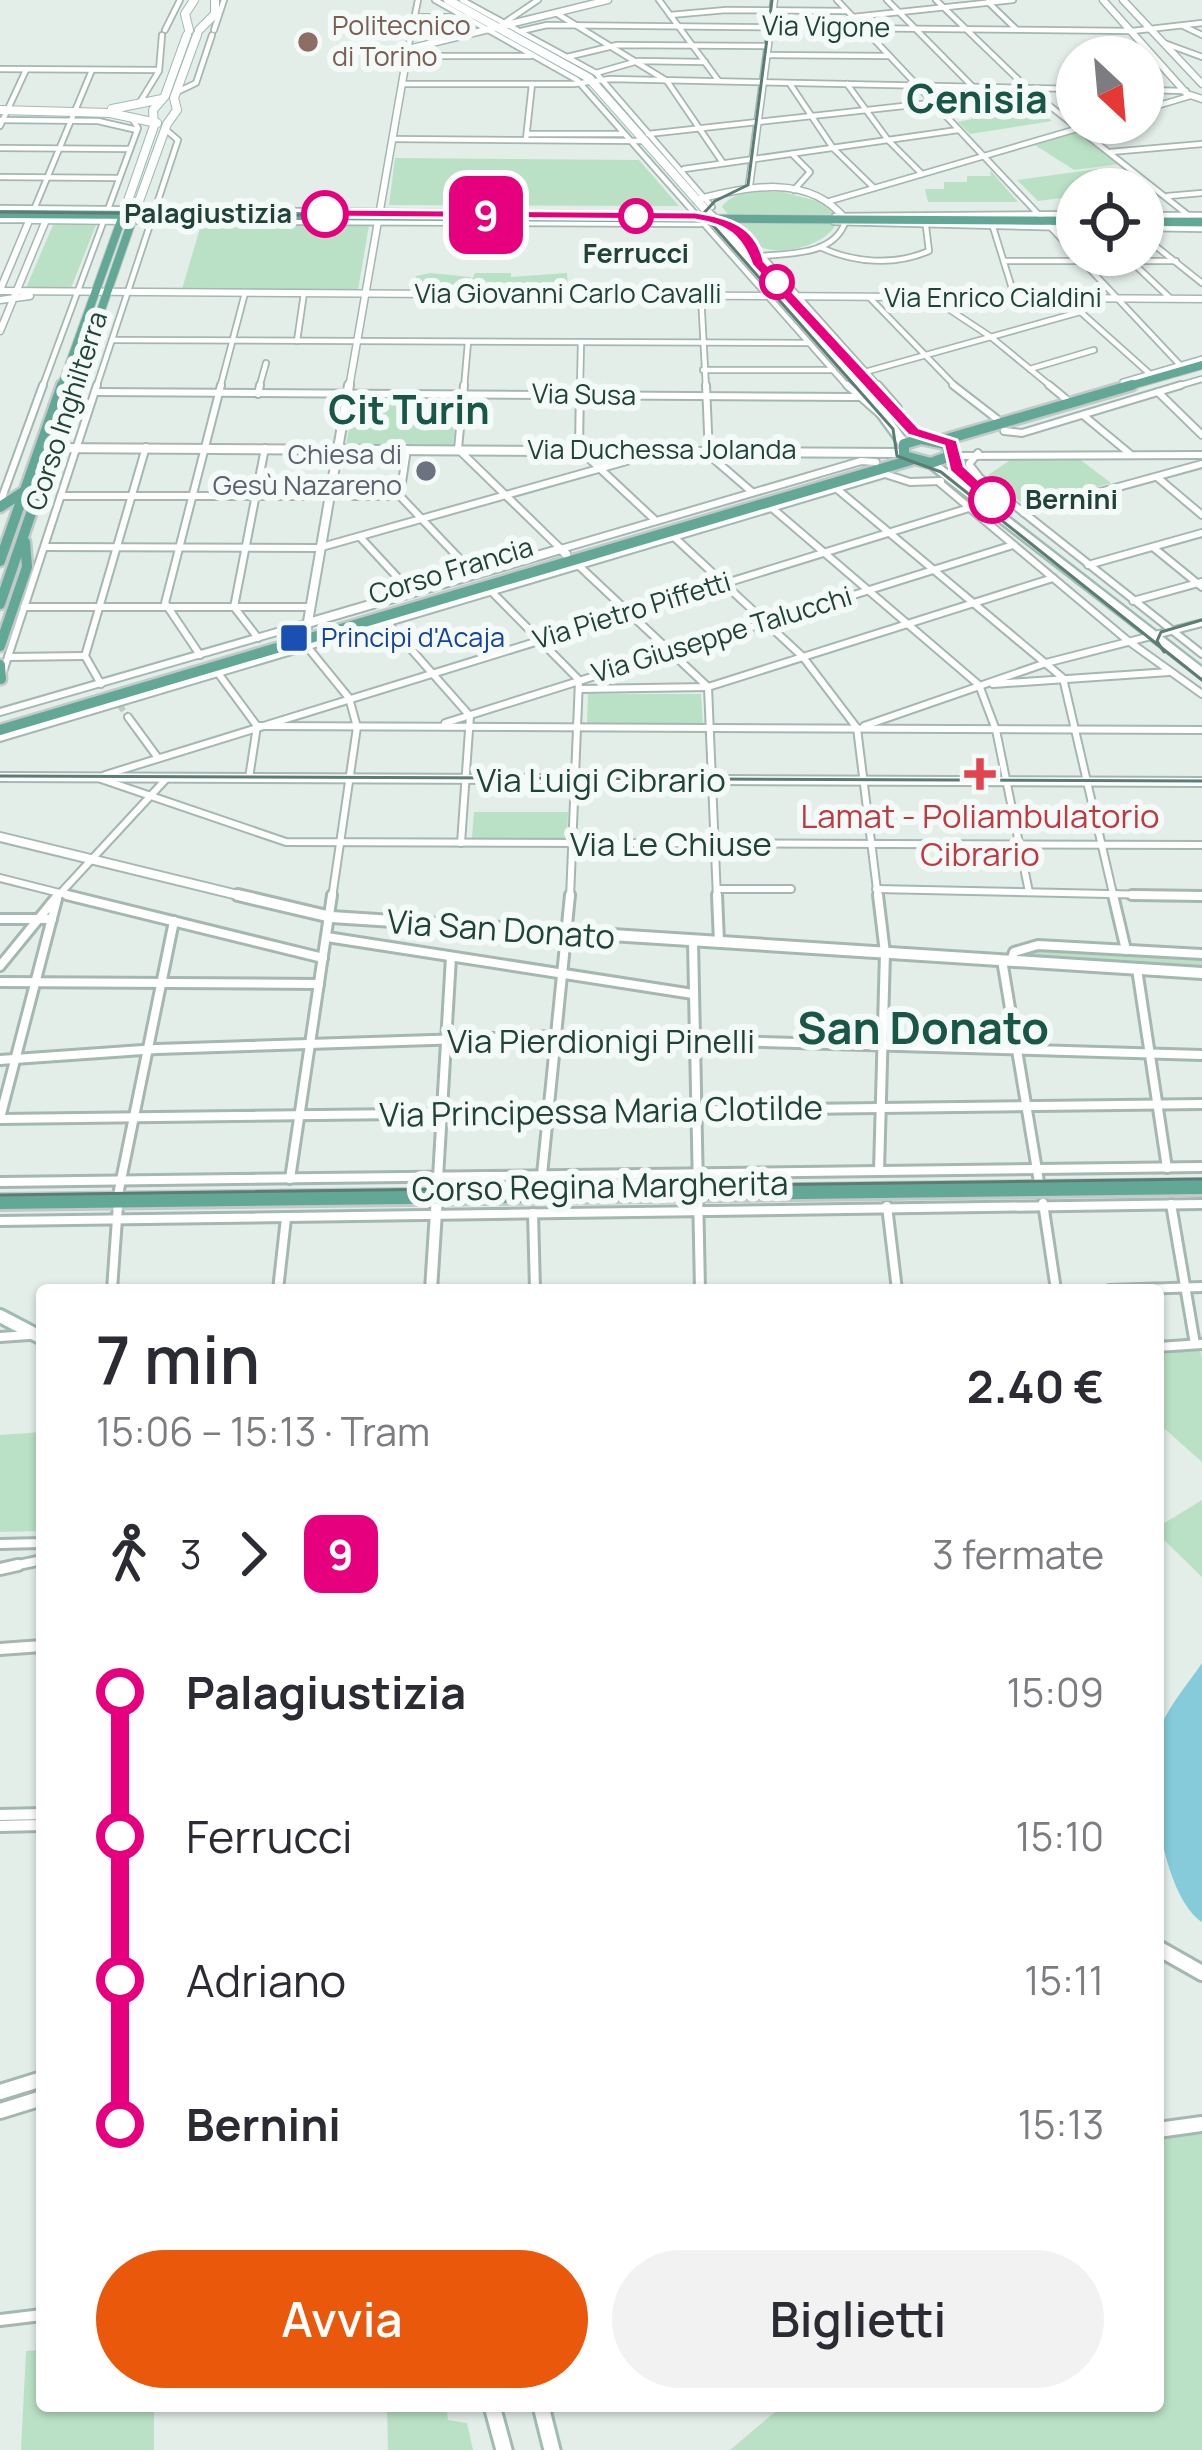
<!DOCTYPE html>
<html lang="it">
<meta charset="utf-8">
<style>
body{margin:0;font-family:Manrope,sans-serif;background:#f2f2f3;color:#2b2b33;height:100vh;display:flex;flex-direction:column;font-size:45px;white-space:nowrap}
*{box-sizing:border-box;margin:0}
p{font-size:39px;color:#7c7c81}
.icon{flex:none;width:66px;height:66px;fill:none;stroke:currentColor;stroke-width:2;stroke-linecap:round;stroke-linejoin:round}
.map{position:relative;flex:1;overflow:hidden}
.sheet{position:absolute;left:36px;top:1284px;width:1128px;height:1128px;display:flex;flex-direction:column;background:#fff;border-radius:12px;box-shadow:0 3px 9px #0004}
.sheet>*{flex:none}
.badge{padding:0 24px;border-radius:18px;font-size:42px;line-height:78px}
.needle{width:78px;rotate:154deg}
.tools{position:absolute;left:1056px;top:36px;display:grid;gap:24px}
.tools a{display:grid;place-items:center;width:108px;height:108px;border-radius:50%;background:#fff;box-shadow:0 3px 9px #0004;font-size:60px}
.map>.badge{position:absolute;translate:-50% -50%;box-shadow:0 0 0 6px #fff}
.legs{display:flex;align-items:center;gap:18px;height:132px;padding:0 60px;font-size:39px}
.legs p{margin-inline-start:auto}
.headline{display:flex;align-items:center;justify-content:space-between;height:204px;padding:0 60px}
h1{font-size:66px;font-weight:600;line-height:90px}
.button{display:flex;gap:24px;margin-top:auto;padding:24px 60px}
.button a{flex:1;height:138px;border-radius:72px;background:#ea580c;color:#fff;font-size:48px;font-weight:600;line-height:138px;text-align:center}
.button a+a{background:#f2f2f3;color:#2b2b33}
ul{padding:0 60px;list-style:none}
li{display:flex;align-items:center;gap:42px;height:144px;font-size:45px}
li i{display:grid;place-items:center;width:18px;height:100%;margin:0 15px;background:currentColor}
li i::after{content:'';width:30px;height:30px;margin:-15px;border:9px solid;border-radius:50%;background:#fff}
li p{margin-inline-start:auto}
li:first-child i{background:linear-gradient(#0000 50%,currentColor 0)}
li:last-child i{background:linear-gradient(currentColor 50%,#0000 0)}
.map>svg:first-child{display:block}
.green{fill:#bae1c5}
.water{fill:#86cbd9}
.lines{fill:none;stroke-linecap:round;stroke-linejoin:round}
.minor-tunnel{stroke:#bcccc6;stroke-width:6;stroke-dasharray:6 3;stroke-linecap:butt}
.minor-far3-casing{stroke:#a5b7b1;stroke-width:8}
.minor-far2-casing{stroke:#a5b7b1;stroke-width:10}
.minor-far1-casing{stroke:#a5b7b1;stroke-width:14}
.minor-casing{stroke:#a5b7b1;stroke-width:16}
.tertiary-far3-casing{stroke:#a5b7b1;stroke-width:9}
.tertiary-far2-casing{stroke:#a5b7b1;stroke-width:12}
.tertiary-far1-casing{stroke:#a5b7b1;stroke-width:16}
.tertiary-casing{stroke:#a5b7b1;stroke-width:20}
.secondary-far3-casing{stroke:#a0bbb2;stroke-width:10}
.secondary-far2-casing{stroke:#a0bbb2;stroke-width:14}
.secondary-far1-casing{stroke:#a0bbb2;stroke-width:18}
.secondary-casing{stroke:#a0bbb2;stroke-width:21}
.primary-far2-casing{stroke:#c1cac8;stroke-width:10}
.primary-far1-casing{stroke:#c1cac8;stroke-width:15}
.primary-casing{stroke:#c1cac8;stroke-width:20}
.minor-far3{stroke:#fff;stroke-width:4.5}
.minor-far2{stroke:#fff;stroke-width:6}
.minor-far1{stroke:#fff;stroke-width:8}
.minor{stroke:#fff;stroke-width:10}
.tertiary-far3{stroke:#fff;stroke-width:6}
.tertiary-far2{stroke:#fff;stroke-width:8}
.tertiary-far1{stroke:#fff;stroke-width:10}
.tertiary{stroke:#fff;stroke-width:14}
.secondary-far3{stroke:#fff;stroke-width:8}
.secondary-far2{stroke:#fff;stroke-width:9}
.secondary-far1{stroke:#fff;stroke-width:12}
.secondary{stroke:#fff;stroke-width:15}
.primary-far2{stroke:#63a897;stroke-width:8}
.primary-far1{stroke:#63a897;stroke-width:10}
.primary{stroke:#63a897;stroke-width:14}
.tram{stroke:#5b7d74;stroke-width:3}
.line-1{fill:#e6007e;stroke:#fff;stroke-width:3}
.education-dot{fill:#8d6e63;stroke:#f4faf7;stroke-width:4.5}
.stop-1-dot{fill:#fff;stroke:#e6007e;stroke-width:6}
.worship-dot{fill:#6b7280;stroke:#f4faf7;stroke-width:4.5}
.transit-dot{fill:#1a4fb4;stroke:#f4faf7;stroke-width:4.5}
.health-dot{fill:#e0444e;stroke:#f4faf7;stroke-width:4.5}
.labels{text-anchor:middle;stroke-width:12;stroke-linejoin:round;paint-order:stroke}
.far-education-label{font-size:27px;fill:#785e54;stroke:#f4faf7;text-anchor:start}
.far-street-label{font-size:27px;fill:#204239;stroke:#f4faf7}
.far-stop-label{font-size:27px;font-weight:bold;fill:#204239;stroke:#f4faf7;text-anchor:end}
.far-worship-label{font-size:27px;fill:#5b616d;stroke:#f4faf7;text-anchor:end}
.far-transit-label{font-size:27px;fill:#164399;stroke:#f4faf7;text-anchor:start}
.street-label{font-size:33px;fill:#204239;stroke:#f4faf7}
.health-label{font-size:33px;fill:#be3a42;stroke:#f4faf7}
.far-district-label{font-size:39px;font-weight:bold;fill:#1a5648;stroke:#f4faf7}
.district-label{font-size:45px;font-weight:bold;fill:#1a5648;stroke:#f4faf7}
</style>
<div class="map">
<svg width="1202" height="2450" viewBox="0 0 1202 2450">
<rect width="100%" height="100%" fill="#e3eee9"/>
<g class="green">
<path d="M948,93l65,2 39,26 -82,13 -12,-12 14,-3z"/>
<path d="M1079,132l40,32 -45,6 -39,-25z"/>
<path d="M395,158l244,2 40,46 -290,-1z"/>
<path d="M1097,169l21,20h-41v7l-39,5 -21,-21z"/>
<path d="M990,170l28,32h-90l-3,-13h19v-7h23v-6h24z"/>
<path d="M783,192l34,9 20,13h-109l-6,-7c10,-17 41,-15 61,-15z"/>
<path d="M738,224h98c-10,20 -47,30 -69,25 -12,-2 -21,-17 -29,-25z"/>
<path d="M53,225h43l-25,63h-45z"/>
<path d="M201,225h168l-11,65 -176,-1z"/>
<path d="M430,273l41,4 -1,6 5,-10h36v4l56,-4 1,13 -153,-2 1,-8z"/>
<path d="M355,397l102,1 -4,48 -107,-1z"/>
<path d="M1015,457l63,1 33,25 -85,24 -38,-32z"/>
<path d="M588,694h113l2,30h-116z"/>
<path d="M474,812h94l-1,27 -95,-1z"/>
<path d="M1035,949l167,9v9l-178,-11z"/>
<path d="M1200,1349l2,9v104l-44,-39v-68z"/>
<path d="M42,1432v99l-42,1v-97z"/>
<path d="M1202,1500v77l-44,-43v-7z"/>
<path d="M1202,2134v316h-472l52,-44h376v-268z"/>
<path d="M42,2350v56h112v44h-133l5,-99z"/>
<path d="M387,2406h36l24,6 1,8 19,3 6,27h-85z"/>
</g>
<path class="water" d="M1202,1663v259c-40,-27 -54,-141 -44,-186 5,-24 31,-53 44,-73z"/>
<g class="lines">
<path class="minor-tunnel" d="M120,706l8,11"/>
<g class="minor-far3-casing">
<g id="minor-far3">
<path d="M435,0l142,80 272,308"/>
<path d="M462,0l134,73 116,134"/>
<path d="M659,0l59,80"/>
<path d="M837,0l343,365"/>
<path d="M887,0l85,86"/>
<path d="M936,0l91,88 161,127"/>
<path d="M988,2l28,27"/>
<path d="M556,13l111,68 56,82"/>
<path d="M670,15l56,-5 120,1"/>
<path d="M415,17h47"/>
<path d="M853,17l160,-17"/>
<path d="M504,23l34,-23"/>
<path d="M1183,26l19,9"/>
<path d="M165,30l15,-30"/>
<path d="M214,30l10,-30"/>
<path d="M521,31l26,-6 585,6 70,-8"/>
<path d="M1164,43l38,14"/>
<path d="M408,49l10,-49"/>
<path d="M767,55l122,1"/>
<path d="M407,56h124"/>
<path d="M567,57l50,-12 151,1"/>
<path d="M0,69l159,1"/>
<path d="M596,73l42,-12 67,1"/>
<path d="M402,84h172l36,-5 467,10"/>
<path d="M790,84l43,64 41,40"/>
<path d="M847,84l41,56 34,34"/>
<path d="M1143,90l43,1"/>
<path d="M177,92l19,-9 16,-48"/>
<path d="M140,102l19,-31 3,-36"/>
<path d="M1143,110l47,-14"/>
<path d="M0,120l98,1 39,9"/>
<path d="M0,126l26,-56"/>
<path d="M527,134h96"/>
<path d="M648,134l283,-31"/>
<path d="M393,139l250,2"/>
<path d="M526,139l6,-55"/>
<path d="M0,148l129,1"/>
<path d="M1110,152l92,-8"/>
<path d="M792,154l18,18 -16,18"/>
<path d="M684,169l274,-39"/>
<path d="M0,177l118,1"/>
<path d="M1168,196l34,-3"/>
<path d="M830,201l267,-78"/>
<path d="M35,207l57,-137"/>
<path d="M0,208l713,7"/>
<path d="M1143,215h59"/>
<path d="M835,216l242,-2"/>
<path d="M0,220h30"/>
<path d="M132,221l569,3"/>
<path d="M834,222l243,6"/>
<path d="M993,227l22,71"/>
<path d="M1143,228l59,1"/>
<path d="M1143,236l59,47"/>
<path d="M747,246l15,10 118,132"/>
<path d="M820,247c34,16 74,19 109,4l-3,-24"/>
<path d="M762,256c31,-3 73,-1 84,-36"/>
<path d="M1005,261h171"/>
<path d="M1133,263l38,36"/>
<path d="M701,295l5,93"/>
<path d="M869,297l88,91"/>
<path d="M932,298l59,39 62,51"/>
<path d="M1065,298l85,76"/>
<path d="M112,340l697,3"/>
<path d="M297,341l7,-48"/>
<path d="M1030,369l64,-19"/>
<path d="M703,370h130"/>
<path d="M865,372l215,-60"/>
<path d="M1123,382l79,-23"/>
<path d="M42,388l96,-260 -5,-8"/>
<path d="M96,388l82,-248 -13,-11"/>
<path d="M220,388l25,-95"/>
<path d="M259,388l7,-25"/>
<path d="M464,388l4,-46"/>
<path d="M580,388l1,-46"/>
<path d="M1171,388l31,-9"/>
</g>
</g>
<g class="minor-far2-casing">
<g id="minor-far2">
<path d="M464,385l-6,64 103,100 300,-88 15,1"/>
<path d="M580,385l-1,64 77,72"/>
<path d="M706,385l3,70 43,37"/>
<path d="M847,385l34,30"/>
<path d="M878,385l20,23 -2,11"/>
<path d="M953,385l44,34 1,7"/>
<path d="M1049,385l17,14"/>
<path d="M95,392l762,5"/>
<path d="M1158,392l44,43"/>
<path d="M258,394l2,-9"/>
<path d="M1083,415l46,38"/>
<path d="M1004,431l18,2 159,-48"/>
<path d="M407,449l-7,47 74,78"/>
<path d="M978,453l-9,11 11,14 222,176"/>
<path d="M950,456l252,-1"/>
<path d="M955,473l23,4"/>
<path d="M885,474l25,8 31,-1"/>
<path d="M1157,477l45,38"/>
<path d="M940,483l187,157 75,54"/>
<path d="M837,489l226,189 51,220"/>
<path d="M62,496h338"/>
<path d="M0,503l43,-118"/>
<path d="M772,508l207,177 17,45 33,162"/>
<path d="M1024,513l178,-49"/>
<path d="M360,537l51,55"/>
<path d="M674,537l129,120 54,71 21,170"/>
<path d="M46,547l272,1 337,-95"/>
<path d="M1154,548l48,39"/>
<path d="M576,563l132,124 9,211"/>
<path d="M1088,565l114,-32"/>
<path d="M491,591l88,89 -9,218"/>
<path d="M1133,601l69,-19"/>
<path d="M24,607h286"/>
<path d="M387,622l83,94 -9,127"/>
<path d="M258,638l-24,-31 31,-159"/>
<path d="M305,644l44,54 8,29 -25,171"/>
<path d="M200,655l-35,-52 56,-218"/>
<path d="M8,657l76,-1"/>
<path d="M218,673l39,53 -8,52"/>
<path d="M2,675l95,-290"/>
<path d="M101,684l-16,-28 61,-209"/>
<path d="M993,684l176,-12"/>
<path d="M580,689l128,-2 345,-109"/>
<path d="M0,712l308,-89"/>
<path d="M128,717l30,41"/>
<path d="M445,723l568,-178"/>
<path d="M257,726l945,4"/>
<path d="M864,726l182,-63 156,-40"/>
<path d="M0,738l885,-264"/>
<path d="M105,775l864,-267"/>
<path d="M101,779l185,63 916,3"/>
<path d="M0,878l79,20"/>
<path d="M718,889h73"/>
<path d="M876,889l326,7"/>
<path d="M56,898l111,-120"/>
</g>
</g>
<g class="minor-far1-casing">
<g id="minor-far1">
<path d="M67,895l256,63"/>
<path d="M717,895l2,47"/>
<path d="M878,895l7,58 -6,218"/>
<path d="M1113,895l13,55"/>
<path d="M1132,895l70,1"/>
<path d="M0,919h52"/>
<path d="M327,937l366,57"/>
<path d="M693,941l7,349"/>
<path d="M1002,960l38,228"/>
<path d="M1011,961l3,-9 24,-7 164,9"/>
<path d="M0,966l58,-71"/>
<path d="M1137,969l30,199"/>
<path d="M0,982l319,2"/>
<path d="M0,1060l157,-11 399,-13 646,19"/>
<path d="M0,1118l57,-219"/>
<path d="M0,1119l1202,-15"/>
<path d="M542,1175l28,-280"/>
<path d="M290,1179l42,-284"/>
<path d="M0,1182l1202,-15"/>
<path d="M437,1195l14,-238"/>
<path d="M1043,1203l13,87"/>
<path d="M1171,1204l24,140"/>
<path d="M887,1206l10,84"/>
<path d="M533,1213l2,77"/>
<path d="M0,1221l1202,-17"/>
<path d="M112,1290l7,-100 55,-269"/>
<path d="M278,1290l8,-72"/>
<path d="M1109,1290l93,-3"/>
<path d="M0,1337l29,-2"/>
<path d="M1158,1347l44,-3"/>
<path d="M0,1544l42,-1"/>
<path d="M4,1568l38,-8"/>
</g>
</g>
<g class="minor-casing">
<g id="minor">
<path d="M0,1569l18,-4"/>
<path d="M0,1649l42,-3"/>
<path d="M0,1815l42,-1"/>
<path d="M0,1826l42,-1"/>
<path d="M0,2320l42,-5"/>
</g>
</g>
<g class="tertiary-far3-casing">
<g id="tertiary-far3">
<path d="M1103,0l84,94 15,5"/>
<path d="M1123,0l79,84"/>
<path d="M749,187l25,-187"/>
<path d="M696,200c51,-14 114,-27 150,20"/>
<path d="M30,220l102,1"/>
<path d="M0,290l31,-74"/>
<path d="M0,291l1202,8"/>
<path d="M0,300l30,-4"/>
<path d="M0,331l46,-111"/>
<path d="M349,388l59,-339 200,-49"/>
</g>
</g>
<g class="tertiary-far2-casing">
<g id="tertiary-far2">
<path d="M47,448l855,5"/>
<path d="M308,623l253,-74 5,5"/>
<path d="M305,639l44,-254"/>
<path d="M0,777l1202,5"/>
<path d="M0,837l250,61"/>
</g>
</g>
<g class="tertiary-far1-casing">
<g id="tertiary-far1">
<path d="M238,895l93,22 871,56"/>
<path d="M431,1290l6,-94"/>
</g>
</g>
<g class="tertiary-casing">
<g id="tertiary">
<path d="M1158,1948l44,25"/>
<path d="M0,2092l42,-13"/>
<path d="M0,2111l42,-13"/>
<path d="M1158,2130l44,-6"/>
</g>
</g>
<g class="secondary-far3-casing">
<g id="secondary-far3">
<path d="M448,0l141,78 168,190"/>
<path d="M189,30l-4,-16 9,-14"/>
<path d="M199,30l16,-16v-14"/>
<path d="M112,109l50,-10"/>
<path d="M0,110l110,3 47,10"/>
<path d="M123,215l31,-89 -1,-16 12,-14 22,-61"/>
<path d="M134,215l33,-91 10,-14 -3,-12 23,-63"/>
<path d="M726,222l21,24 10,22 107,120"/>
</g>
</g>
<g class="secondary-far2-casing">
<g id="secondary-far2">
<path d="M861,385l43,59"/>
<path d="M931,463l271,210"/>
</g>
</g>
<g class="secondary-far1-casing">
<path id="secondary-far1" d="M0,1316l42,22"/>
</g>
<g class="secondary-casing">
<g id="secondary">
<path d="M492,2406l12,44"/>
<path d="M541,2406l11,44"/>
</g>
</g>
<g class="primary-far2-casing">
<g id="primary-far2">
<path d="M0,214l1077,7"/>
<path d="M1143,222h59"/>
<path d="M61,388l62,-173"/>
<path d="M74,388l60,-173"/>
<path d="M1122,388l80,-23"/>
</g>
</g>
<g class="primary-far1-casing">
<g id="primary-far1">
<path d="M921,439l25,5 4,12 -19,7 -27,-7v-12z"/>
<path d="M940,441l192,-56"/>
<path d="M0,507l25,-16"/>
<path d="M0,561l62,-176"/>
<path d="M0,604l75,-219"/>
<path d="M0,646l27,-79 -2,-25"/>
<path d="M0,665l1,14"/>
<path d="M0,730l911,-270"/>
</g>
</g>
<g class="primary-casing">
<path id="primary" d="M0,1202l1202,-15"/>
</g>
<use href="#minor-far3" class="minor-far3"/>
<use href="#minor-far2" class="minor-far2"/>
<use href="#minor-far1" class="minor-far1"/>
<use href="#minor" class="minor"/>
<use href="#tertiary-far3" class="tertiary-far3"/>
<use href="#tertiary-far2" class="tertiary-far2"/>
<use href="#tertiary-far1" class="tertiary-far1"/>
<use href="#tertiary" class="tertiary"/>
<use href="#secondary-far3" class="secondary-far3"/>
<use href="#secondary-far2" class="secondary-far2"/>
<use href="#secondary-far1" class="secondary-far1"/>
<use href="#secondary" class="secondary"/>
<use href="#primary-far2" class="primary-far2"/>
<use href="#primary-far1" class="primary-far1"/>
<use href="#primary" class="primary"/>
<g class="tram">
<path d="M772,0l-24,185 -33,16 -12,13 190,215 4,27 44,16 261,208"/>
<path d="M0,212l718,7"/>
<path d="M893,410l20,21 38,12 5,25 17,16"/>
<path d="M1164,652l-7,-11 4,-9 41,-12"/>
<path d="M0,776l1202,5"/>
<path d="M0,1195l1202,-16"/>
</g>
</g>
<path class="line-1" d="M325,209l370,3c33,5 61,13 69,49l155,167 38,12 7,26 36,34 -14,3 -36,-32 -6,-25 -36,-11 -156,-170c-11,-30 -25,-40 -57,-45l-375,-3z"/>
<circle class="education-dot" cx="308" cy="42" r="12"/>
<g class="stop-1-dot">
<circle cx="325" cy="214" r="21"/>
<circle cx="636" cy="216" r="15"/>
<circle cx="777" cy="282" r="15"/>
<circle cx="992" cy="500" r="21"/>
</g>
<circle class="worship-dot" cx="426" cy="471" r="12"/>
<rect class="transit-dot" x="279" y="623" width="30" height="30" rx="6"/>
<path class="health-dot" d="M974 756h12v12h12v12h-12v12h-12v-12h-12v-12h12z"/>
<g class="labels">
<g class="far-education-label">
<text x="332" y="35">Politecnico<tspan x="332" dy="31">di Torino</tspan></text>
</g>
<g class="far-street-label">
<text transform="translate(826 27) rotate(1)" y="9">Via Vigone</text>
<text x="568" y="303">Via Giovanni Carlo Cavalli</text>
<text x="993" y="307">Via Enrico Cialdini</text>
<text transform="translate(584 395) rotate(1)" y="9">Via Susa</text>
<text transform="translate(67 411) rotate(-72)" y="9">Corso Inghilterra</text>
<text x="662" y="459">Via Duchessa Jolanda</text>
<text transform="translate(451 571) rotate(-17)" y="9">Corso Francia</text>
<text transform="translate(632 611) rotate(-17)" y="9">Via Pietro Piffetti</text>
<text transform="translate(722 635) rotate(-17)" y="9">Via Giuseppe Talucchi</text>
</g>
<g class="far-stop-label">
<text x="292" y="223">Palagiustizia</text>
<text x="636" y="263" text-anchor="middle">Ferrucci</text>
<text x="1025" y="509" text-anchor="start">Bernini</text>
</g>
<g class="far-worship-label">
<text x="402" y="464">Chiesa di<tspan x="402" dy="31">Gesù Nazareno</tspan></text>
</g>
<g class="far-transit-label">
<text x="321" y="647">Principi d'Acaja</text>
</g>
<g class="street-label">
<text x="601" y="792">Via Luigi Cibrario</text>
<text x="671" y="856">Via Le Chiuse</text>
<text transform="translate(501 929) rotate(4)" y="12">Via San Donato</text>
<text x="601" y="1053">Via Pierdionigi Pinelli</text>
<text transform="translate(601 1111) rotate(-1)" y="12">Via Principessa Maria Clotilde</text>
<text transform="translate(600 1186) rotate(-1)" y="12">Corso Regina Margherita</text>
</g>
<g class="health-label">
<text x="980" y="828">Lamat - Poliambulatorio<tspan x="980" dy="38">Cibrario</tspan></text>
</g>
<g class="far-district-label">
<text x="977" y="113">Cenisia</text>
<text x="409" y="424">Cit Turin</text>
</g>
<g class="district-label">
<text x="923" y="1044">San Donato</text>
</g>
</g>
</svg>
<div class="tools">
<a><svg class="needle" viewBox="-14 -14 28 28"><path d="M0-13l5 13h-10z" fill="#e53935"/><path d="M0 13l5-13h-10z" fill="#7c7c81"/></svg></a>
<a><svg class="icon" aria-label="locate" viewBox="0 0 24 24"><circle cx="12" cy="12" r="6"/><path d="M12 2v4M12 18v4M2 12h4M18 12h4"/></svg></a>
</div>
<b class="badge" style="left:486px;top:215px;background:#e6007e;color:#fff">9</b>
<section class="sheet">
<div class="headline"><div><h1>7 min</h1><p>15:06 – 15:13 · Tram</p></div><b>2.40 €</b></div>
<div class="legs"><svg class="icon" aria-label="walk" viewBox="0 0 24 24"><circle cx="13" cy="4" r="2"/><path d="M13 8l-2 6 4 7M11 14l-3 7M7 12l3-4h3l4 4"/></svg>3<svg class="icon" aria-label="forward" viewBox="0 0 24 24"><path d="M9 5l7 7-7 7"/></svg><b class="badge" style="background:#e6007e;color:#fff">9</b><p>3 fermate</p></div>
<ul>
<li><i style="color:#e6007e"></i><b>Palagiustizia</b><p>15:09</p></li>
<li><i style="color:#e6007e"></i><span>Ferrucci</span><p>15:10</p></li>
<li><i style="color:#e6007e"></i><span>Adriano</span><p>15:11</p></li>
<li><i style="color:#e6007e"></i><b>Bernini</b><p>15:13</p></li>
</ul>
<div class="button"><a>Avvia</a><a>Biglietti</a></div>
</section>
</div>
